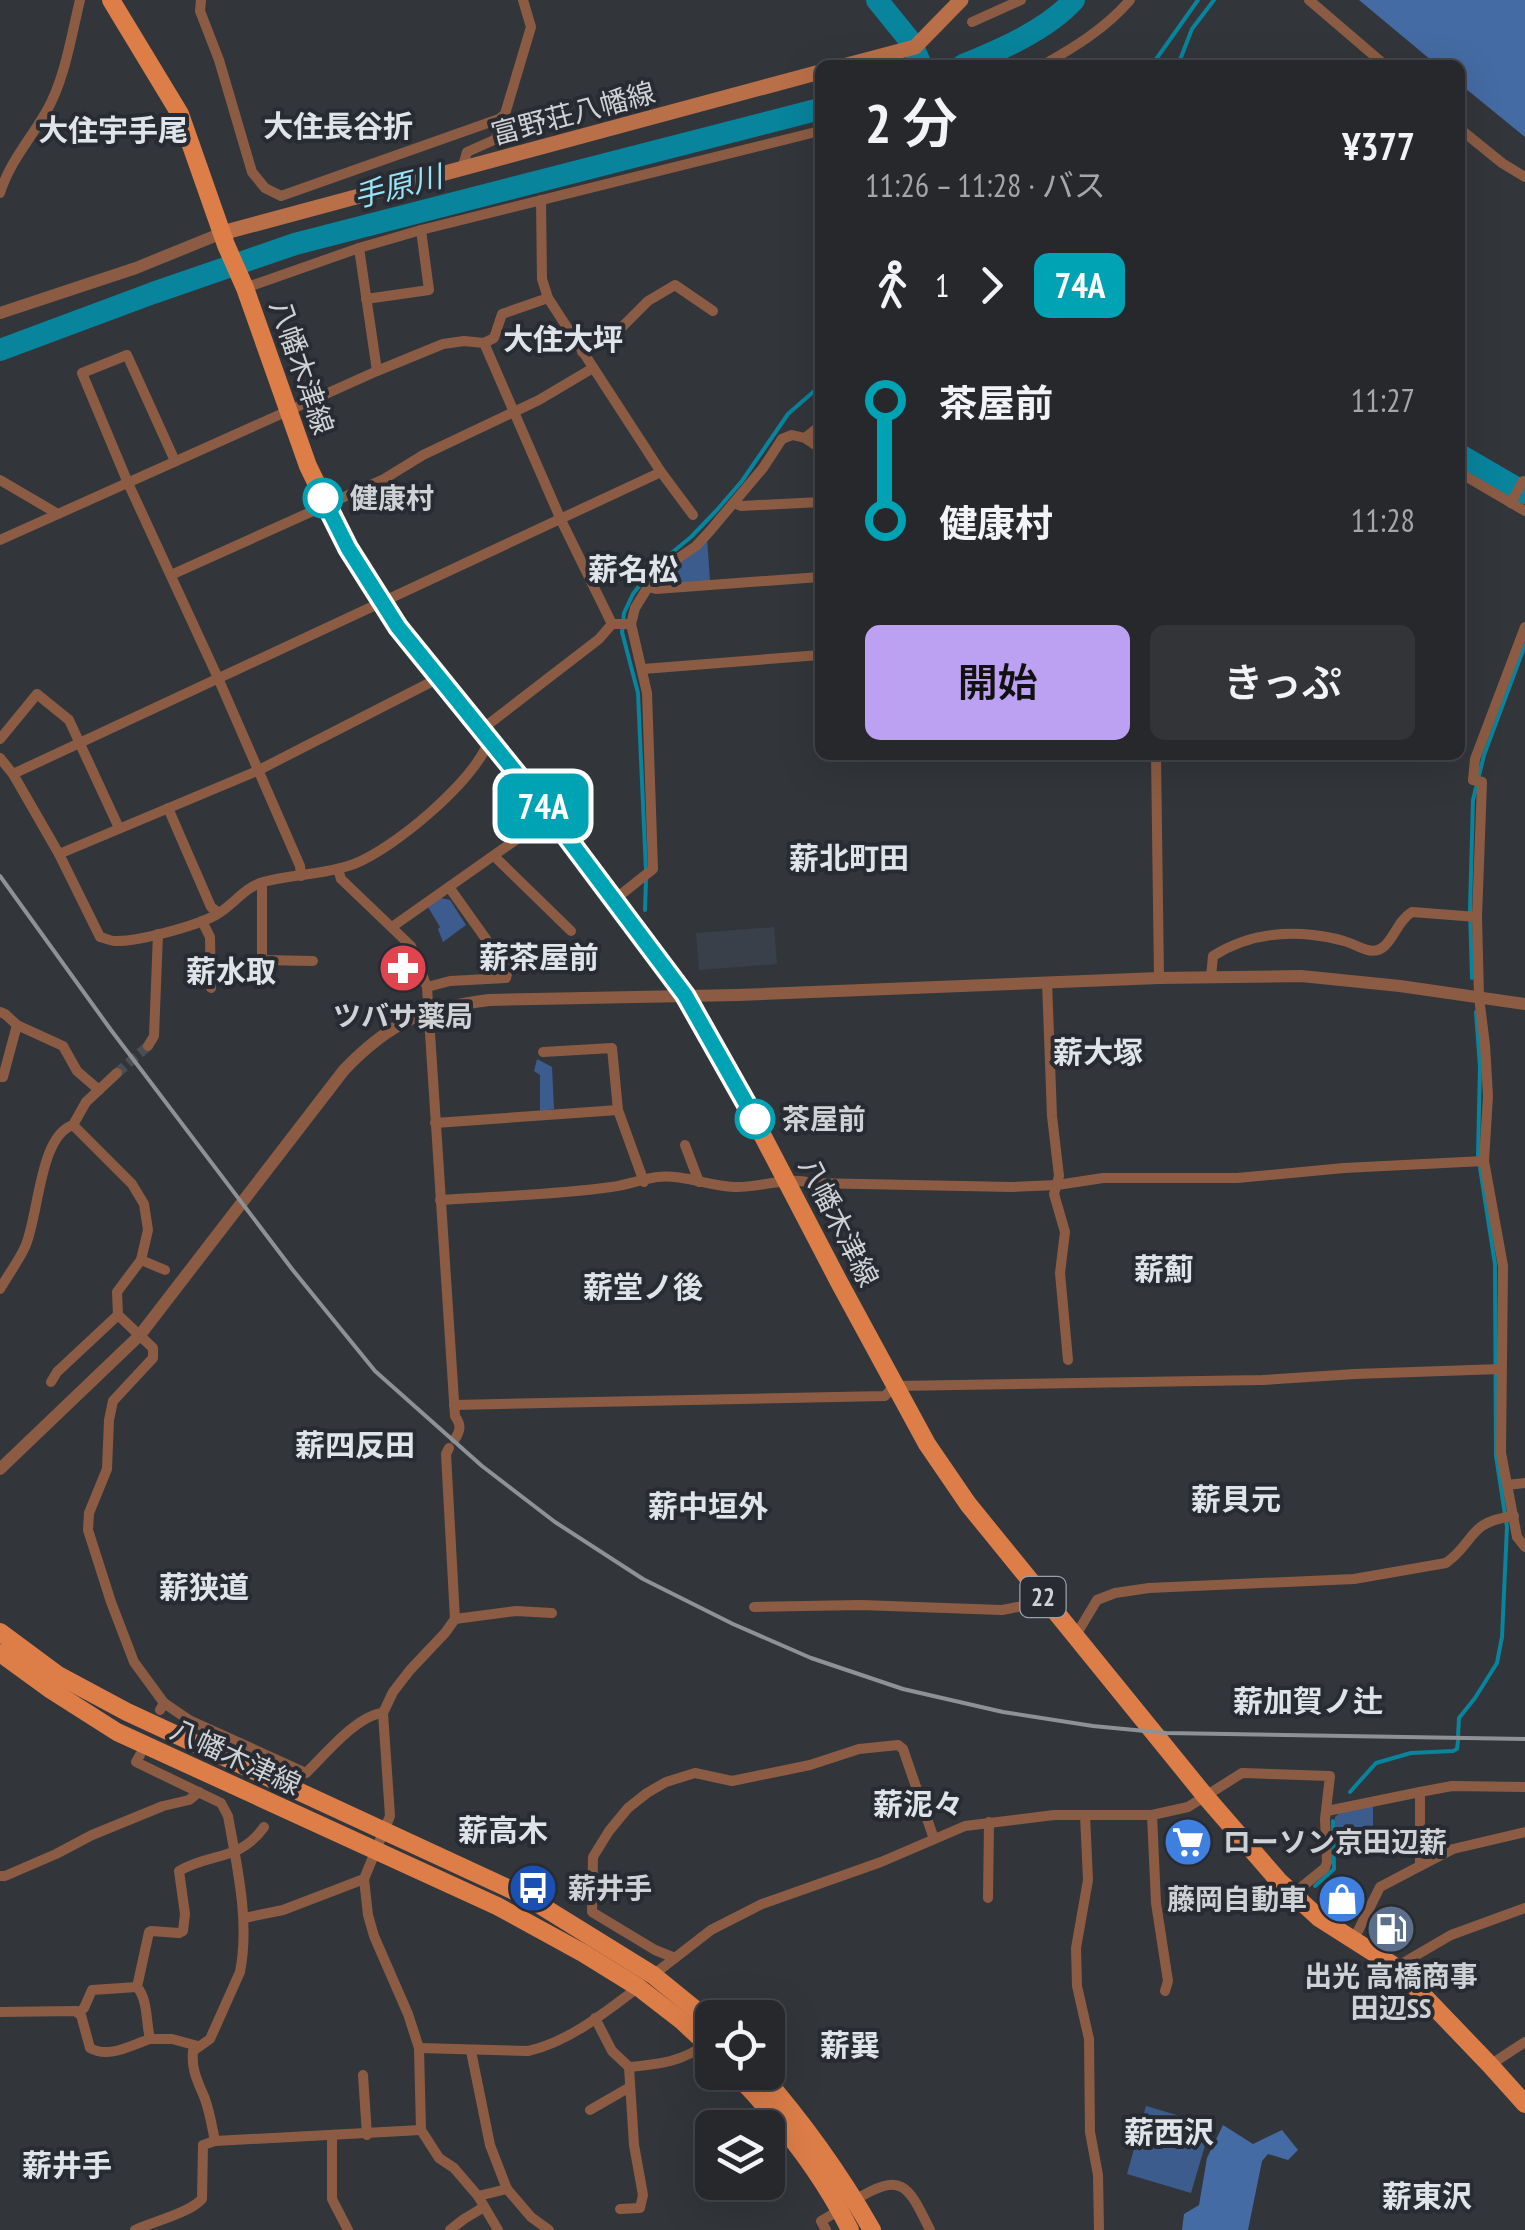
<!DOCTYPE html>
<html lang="ja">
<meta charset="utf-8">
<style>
body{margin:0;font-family:"PT Sans Narrow","Noto Sans JP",sans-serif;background:#323438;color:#f1f3f6;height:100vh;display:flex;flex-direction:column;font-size:38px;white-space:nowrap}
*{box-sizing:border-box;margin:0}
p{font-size:32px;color:#a4a6a9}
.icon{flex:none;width:55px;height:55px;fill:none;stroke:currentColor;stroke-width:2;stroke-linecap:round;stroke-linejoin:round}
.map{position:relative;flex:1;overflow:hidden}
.details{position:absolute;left:815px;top:60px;width:650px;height:700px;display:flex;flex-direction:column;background:#26282c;border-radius:15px;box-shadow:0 10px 40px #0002,0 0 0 2px #424448}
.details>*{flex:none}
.badge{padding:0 20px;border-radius:15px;font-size:35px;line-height:65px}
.tools{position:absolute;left:695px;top:2000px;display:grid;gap:20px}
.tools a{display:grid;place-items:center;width:90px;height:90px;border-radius:15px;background:#26282c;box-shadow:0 10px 40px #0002,0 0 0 2px #424448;font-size:50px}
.map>.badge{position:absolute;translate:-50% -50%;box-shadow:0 0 0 5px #fff}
.legs{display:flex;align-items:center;gap:15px;height:110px;padding:0 50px;font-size:32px}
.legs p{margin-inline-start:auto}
.summary{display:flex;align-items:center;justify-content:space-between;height:170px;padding:0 50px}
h1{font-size:55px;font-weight:600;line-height:75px}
.cta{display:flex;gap:20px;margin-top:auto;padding:20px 50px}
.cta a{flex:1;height:115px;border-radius:15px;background:#bca0f2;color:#111;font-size:40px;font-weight:600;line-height:115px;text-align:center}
.cta a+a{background:#323438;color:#f1f3f6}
ul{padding:0 50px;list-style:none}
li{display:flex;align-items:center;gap:35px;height:120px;font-size:38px}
li i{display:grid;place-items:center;width:15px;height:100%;margin:0 12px;background:currentColor}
li i::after{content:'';width:25px;height:25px;margin:-12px;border:8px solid;border-radius:50%;background:#26282c}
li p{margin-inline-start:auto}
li:first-child i{background:linear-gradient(#0000 50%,currentColor 0)}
li:last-child i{background:linear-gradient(currentColor 50%,#0000 0)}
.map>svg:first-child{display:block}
.built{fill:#39404a}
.green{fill:#3b5c8d}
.forest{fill:#456ba4}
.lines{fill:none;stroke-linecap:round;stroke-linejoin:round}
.stream{stroke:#08849d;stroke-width:4}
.river{stroke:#08849d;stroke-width:22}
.minor-tunnel{stroke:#4a4d52;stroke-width:10;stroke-dasharray:10 5;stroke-linecap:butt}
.minor{stroke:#8b5c43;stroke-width:10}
.tertiary{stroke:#8b5c43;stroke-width:12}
.secondary{stroke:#b96f48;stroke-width:15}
.primary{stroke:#dd7e49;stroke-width:18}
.rail{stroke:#8e9296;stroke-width:4}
.line-1-casing{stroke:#fff;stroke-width:22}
.line-1{stroke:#00a3b4;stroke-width:15}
.stop-1-dot{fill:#fff;stroke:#00a3b4;stroke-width:5}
.labels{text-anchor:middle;stroke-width:8;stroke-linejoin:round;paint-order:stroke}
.shield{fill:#282b31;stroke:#9da0a4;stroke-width:2.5}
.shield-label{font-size:25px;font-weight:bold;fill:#cfd2d5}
.street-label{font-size:28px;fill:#cfd2d5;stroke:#282b31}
.stop-label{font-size:28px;font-weight:bold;fill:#cfd2d5;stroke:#282b31;text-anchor:start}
.poi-label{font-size:28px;font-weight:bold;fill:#cfd2d5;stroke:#282b31}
.neighbourhood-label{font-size:30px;font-weight:bold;fill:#dfe4eb;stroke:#282b31}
.water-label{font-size:30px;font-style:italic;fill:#9ae4f8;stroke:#282b31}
</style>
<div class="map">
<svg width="1525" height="2230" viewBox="0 0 1525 2230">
<rect width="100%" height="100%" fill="#32363b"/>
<path class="built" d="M774,927l3,37 -78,6 -3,-37z"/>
<g class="green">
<path d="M707,538l3,43 -55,5 9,-18z"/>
<path d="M441,898l9,2 16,25 -23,17 -5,-13 2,-2 -12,-20z"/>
<path d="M537,1059l15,8 2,42 -14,2v-36l-6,-4z"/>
<path d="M1373,1805v27h-38v-15l8,-7z"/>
<path d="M1146,2106l65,19 -20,68 -64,-19z"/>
</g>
<g class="forest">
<path d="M1359,0h166v137l-65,-53v-19h-23z"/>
<path d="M1223,2125l30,19 29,-14 16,20 -10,10 -20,-6 -6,7 -14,69h-66l2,-16 15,-9 8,-47z"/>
</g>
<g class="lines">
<g class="stream">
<path d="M1152,65l46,-65"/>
<path d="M1178,65l14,-36 22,-29"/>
<path d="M646,870l-8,-177 -16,-61 2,-19 9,-19 20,-26 38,-31 25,-26 26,-30 46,-67 32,-28"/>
<path d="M645,910l1,-31"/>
<path d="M1472,978l-2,-68 3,-110 11,-45 41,-110"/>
<path d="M1458,1736l1,-18 16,-20 22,-35 5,-26 5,-110 -11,-71 -1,-192 -17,-109 2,-88 -4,-55"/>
<path d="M1350,1792l26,-29 35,-10 42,-2 4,-2 1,-8"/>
<path d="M1315,1886l19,-17 -1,-48"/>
</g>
<g class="river">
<path d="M877,0l34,42 10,23"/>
<path d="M963,65c37,-15 84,-35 111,-65"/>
<path d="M0,350l153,-57 142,-49 525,-135"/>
<path d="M1460,455l65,38"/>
</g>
<path class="minor-tunnel" d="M117,1073l31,-27"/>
<g class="minor">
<path d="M201,0l-1,11 19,49 33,112 13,16 16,8 218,-77 6,-5 26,-87 -8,-27"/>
<path d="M1309,0l76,65"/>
<path d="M972,22l49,-22"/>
<path d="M1043,65c32,-18 63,-37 87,-65"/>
<path d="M1460,129l42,34 23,14"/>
<path d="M462,169l5,-17 27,-12 7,-7 -2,-14"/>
<path d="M0,193c10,-32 30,-53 46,-81 19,-33 25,-75 34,-112"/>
<path d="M541,200l1,79 6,19 113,174 32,43"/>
<path d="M359,248l18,123"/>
<path d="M245,288l114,-40 62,-18 399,-99"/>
<path d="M366,299l63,-9 -8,-60"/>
<path d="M484,343l77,177 51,104"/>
<path d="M582,352l31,-16 35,-35 27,-16 38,26"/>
<path d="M805,438l15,-12"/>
<path d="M175,461l-48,-106 -45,18 46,110 90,195 82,188 1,10"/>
<path d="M1460,473l65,38"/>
<path d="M0,480l58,34"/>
<path d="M734,503l7,3 79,-4"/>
<path d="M1511,503l12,-22"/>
<path d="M0,540l377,-169 66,-27 21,-3 20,2 10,-5 8,-24 46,-16"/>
<path d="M171,575l213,-96 39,-24 116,-55 54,-32"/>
<path d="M648,587l8,2 164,-12"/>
<path d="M1525,627l-50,132 -2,21 9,2 -5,135 2,80 6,48 3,51 -4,65 19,105 -2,187 16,84 8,10"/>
<path d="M643,669l177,-14"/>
<path d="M481,730l118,-91 13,-15h19"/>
<path d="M0,739l37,-45 32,26 50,108"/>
<path d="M1156,755l3,223"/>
<path d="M0,758l13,16 46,80 41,83c5,1 10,4 15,4 22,1 86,-16 104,-28 16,-10 25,-25 44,-31 29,-8 62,-7 91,-18 42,-17 118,-81 135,-123"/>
<path d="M13,774l648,-302"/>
<path d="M168,808l43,99 8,6"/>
<path d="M59,854l198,-83 182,-93"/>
<path d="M494,856l77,75"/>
<path d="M338,869l3,10 70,67 16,41 28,429c6,9 6,13 0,23"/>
<path d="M262,883v77l51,1"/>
<path d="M614,900l39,-31 -6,-176 -16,-69 4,-16 13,-21 16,-19 32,-22 13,-14 54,-64 19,-29 10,-4 13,3 15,10"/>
<path d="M202,921l8,16 1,51"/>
<path d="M392,927l159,-112"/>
<path d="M1211,977l2,-21c30,-19 64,-25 100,-21 10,1 21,3 31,6 12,3 26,15 38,7 12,-8 15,-27 30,-36l65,5"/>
<path d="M1047,982l5,134 7,60 -5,18 11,38 -5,41 8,87"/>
<path d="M427,987l23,-6 56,-3 2,-8 -59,-83"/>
<path d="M0,1012l5,2 12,11 46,21 14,25 22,19"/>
<path d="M148,1046l6,-10 4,-102"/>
<path d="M543,1052l69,-4 6,62 26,72"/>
<path d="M117,1073l-31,29 -13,23 59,59 12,20 4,26 -7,30 -24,32 1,23 35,33v10l-40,43 -4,19 -2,49 -18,44 -1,17 23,72 23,60 30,41 -4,7"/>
<path d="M0,1077h3l14,-52"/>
<path d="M435,1123l183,-13"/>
<path d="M685,1145l14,37"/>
<path d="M440,1200c57,-4 115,-5 171,-13 16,-2 31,-8 46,-10 25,-3 52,9 77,10 26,1 53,-11 77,-4l201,4 45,-2 46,-7h134l107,-10 140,-7"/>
<path d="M141,1260l24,10"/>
<path d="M0,1289c8,-14 18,-27 25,-42 14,-31 14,-111 48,-122"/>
<path d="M51,1382l6,-10 61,-57"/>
<path d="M454,1405l431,-9 9,-10 369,-6 92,-6 146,-5"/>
<path d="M449,1448l-3,6 9,165 -10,14 -35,37 -17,22 -10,21 7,103 -26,63 4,36 6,21 34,78 11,34 2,82 18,28 15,10 24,28 20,34"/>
<path d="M1507,1485l18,-2"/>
<path d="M754,1607l107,-2 141,5 21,-4 17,-12"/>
<path d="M455,1619l61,-8 36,2"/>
<path d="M1076,1635l21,-35 18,-7 34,-5 205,-9 92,-16c31,-23 21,-41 68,-47"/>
<path d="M164,1703l25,17 117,53c19,-18 51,-58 77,-60"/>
<path d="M140,1755l-4,7 85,41 7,13c9,51 22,105 12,156l-30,67 -17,12c-2,19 5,31 12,48 5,14 7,28 10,42"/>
<path d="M1327,1811l93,-19"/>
<path d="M1085,1815l3,65 -12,68 1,38 12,53 1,93 8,43 1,55"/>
<path d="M1152,1815l4,88 12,78 -3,10"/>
<path d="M1420,1866l33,-17 72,-17"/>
<path d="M0,1876h5l51,-22 36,-19 71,-29 26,-6 10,-8"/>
<path d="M988,1898l1,-76"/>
<path d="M244,1918l39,-8 81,-31"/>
<path d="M1354,1939l26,-52 40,-21v-74l32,-6 73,1"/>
<path d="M675,1958l-20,-8 -63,-38 1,-55 16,-26 19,-23 19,-15 19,-11 29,-9 37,8 78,-16 49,-16 39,-4 5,4 31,90"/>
<path d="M1396,1967l55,-32 74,-27"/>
<path d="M653,1975l58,-45 51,-26 119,-42 84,-36 89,-11h98l36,-8 54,-34 88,3 -5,43 2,43 -2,6 -32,26"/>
<path d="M0,2012l76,-1 5,4 9,33c19,11 41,-3 60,-9 -4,-16 -2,-40 -13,-52l12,-55 2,-1 28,2 4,-2 2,-17 -6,-43c32,-19 60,-9 85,-44"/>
<path d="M78,2013l6,-5 8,-18 45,-3"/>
<path d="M595,2018l17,33 17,16c32,-3 52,-5 79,-24"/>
<path d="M150,2039h22l26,7"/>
<path d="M419,2048l109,3c41,-9 79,-40 112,-65"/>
<path d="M471,2051l19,94 17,44"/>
<path d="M1490,2065l35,-23"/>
<path d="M363,2075l4,60"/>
<path d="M590,2110l40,-23"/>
<path d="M332,2136v63l16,31"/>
<path d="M478,2196l29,-7 24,28 18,13"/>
<path d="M855,2200c47,-29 53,-15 75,30"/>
<path d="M620,2209l20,-1 3,-13 -9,-50 -5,-78"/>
<path d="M135,2230c20,-9 54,-17 67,-31l1,-54 12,-4 206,-11"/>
<path d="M450,2230l14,-11 20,-12"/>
<path d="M826,2230l-5,-9 19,-11"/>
</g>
<g class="tertiary">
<path d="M0,313l136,-45 86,-35"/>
<path d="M0,1469l140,-134 204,-265c47,-49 80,-62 145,-70l249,-5 421,-17 142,-2 99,10 125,18"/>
</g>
<g class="secondary">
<path d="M847,65l68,-18 46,-47"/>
<path d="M222,233l598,-161"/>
</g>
<g class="primary">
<path d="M111,0l69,114 46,131 19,43 63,178 40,82 50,79 153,188 134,180 46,80 108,207 88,162 41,60 238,293 72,83 41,38 77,49 94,98 35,39"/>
<path d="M0,1632l58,43 69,37 400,185 126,78 59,48"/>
<path d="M0,1653l51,37 66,42 380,174 86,47 55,34 44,34 30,28"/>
<path d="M734,2072c46,48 87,99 116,158"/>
<path d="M759,2072c43,49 81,102 113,158"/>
</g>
<path class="rail" d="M0,876l111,154 181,239 83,102 107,95 73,56 88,57 90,45 78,34 92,31 100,23 90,14 73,7 359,6"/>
</g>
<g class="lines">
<g class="line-1-casing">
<path id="line-1" d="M323,498l25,50 50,79 153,189 134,179 70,124"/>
</g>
<use href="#line-1" class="line-1"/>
</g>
<defs>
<g id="pharmacy-disc" transform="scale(2.5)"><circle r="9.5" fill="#e0444e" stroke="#282b31"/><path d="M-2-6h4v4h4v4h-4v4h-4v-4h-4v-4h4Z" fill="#fff"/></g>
<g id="supermarket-disc" transform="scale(2.5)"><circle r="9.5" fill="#3f7fe0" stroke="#282b31"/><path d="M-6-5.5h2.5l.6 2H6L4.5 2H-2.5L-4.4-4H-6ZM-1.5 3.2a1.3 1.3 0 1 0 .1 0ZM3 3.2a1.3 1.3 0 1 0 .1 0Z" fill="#fff"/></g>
<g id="bus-disc" transform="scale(2.5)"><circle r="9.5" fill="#1a4fb4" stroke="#282b31"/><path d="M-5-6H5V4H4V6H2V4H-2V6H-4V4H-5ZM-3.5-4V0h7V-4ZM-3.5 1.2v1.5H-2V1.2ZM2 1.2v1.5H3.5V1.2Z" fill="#fff"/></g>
<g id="shop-disc" transform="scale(2.5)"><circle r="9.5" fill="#3f7fe0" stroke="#282b31"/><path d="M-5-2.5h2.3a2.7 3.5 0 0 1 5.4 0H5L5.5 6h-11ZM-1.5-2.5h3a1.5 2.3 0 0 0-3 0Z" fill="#fff"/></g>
<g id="fuel-disc" transform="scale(2.5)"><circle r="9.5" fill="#5c6f8a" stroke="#282b31"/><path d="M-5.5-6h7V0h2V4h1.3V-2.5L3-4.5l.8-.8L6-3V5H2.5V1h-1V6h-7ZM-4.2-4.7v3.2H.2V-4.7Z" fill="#fff"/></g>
</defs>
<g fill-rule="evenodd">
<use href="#pharmacy-disc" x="403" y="968"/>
<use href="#supermarket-disc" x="1188" y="1842"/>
<use href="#bus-disc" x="533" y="1888"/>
<use href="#shop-disc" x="1342" y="1899"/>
<use href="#fuel-disc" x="1391" y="1929"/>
</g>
<g class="stop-1-dot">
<circle cx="323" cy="498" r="18"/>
<circle cx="755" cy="1119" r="18"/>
</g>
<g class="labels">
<rect class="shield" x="1020.5" y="1577" width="45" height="40" rx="8"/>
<g class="shield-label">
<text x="1043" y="1606">22</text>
</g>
<g class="street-label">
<text transform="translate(573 113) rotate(-15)" y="10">富野荘八幡線</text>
<text transform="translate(302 367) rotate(71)" y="10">八幡木津線</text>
<text transform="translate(839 1222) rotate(63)" y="10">八幡木津線</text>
<text transform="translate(236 1757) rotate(25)" y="10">八幡木津線</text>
</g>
<g class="stop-label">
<text x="350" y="508">健康村</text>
<text x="782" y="1129">茶屋前</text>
</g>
<g class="poi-label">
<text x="403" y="1026">ツバサ薬局</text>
<text x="1223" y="1852" text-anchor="start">ローソン京田辺薪</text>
<text x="568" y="1898" text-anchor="start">薪井手</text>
<text x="1307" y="1909" text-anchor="end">藤岡自動車</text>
<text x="1391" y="1986">出光 高橋商事<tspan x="1391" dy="32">田辺SS</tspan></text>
</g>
<g class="neighbourhood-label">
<text x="338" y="137">大住長谷折</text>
<text x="113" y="141">大住宇手尾</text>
<text x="563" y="350">大住大坪</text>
<text x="633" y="580">薪名松</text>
<text x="849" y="869">薪北町田</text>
<text x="539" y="968">薪茶屋前</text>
<text x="231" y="982">薪水取</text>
<text x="1098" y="1063">薪大塚</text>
<text x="1164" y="1280">薪薊</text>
<text x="643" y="1298">薪堂ノ後</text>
<text x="355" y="1456">薪四反田</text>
<text x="1236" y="1510">薪貝元</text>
<text x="708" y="1517">薪中垣外</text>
<text x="204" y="1598">薪狭道</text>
<text x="1308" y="1712">薪加賀ノ辻</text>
<text x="918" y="1815">薪泥々</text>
<text x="503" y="1841">薪高木</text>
<text x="850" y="2056">薪巽</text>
<text x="1169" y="2143">薪西沢</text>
<text x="67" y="2176">薪井手</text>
<text x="1427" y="2207">薪東沢</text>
</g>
<g class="water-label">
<text transform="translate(398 187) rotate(-14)" y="10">手原川</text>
</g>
</g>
</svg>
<div class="tools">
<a><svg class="icon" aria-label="locate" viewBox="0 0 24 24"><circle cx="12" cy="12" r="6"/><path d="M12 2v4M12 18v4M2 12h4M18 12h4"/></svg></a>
<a><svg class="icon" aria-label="layers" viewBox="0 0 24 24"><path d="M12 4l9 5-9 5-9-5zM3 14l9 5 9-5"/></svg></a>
</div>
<b class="badge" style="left:543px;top:806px;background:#00a3b4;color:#fff">74A</b>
<section class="details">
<div class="summary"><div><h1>2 分</h1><p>11:26 – 11:28 · バス</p></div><b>¥377</b></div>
<div class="legs"><svg class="icon" aria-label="walk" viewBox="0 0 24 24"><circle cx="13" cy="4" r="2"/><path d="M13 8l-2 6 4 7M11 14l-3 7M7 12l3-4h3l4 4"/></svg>1<svg class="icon" aria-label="forward" viewBox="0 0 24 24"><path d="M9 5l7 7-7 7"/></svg><b class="badge" style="background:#00a3b4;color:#fff">74A</b></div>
<ul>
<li><i style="color:#00a3b4"></i><b>茶屋前</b><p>11:27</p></li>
<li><i style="color:#00a3b4"></i><b>健康村</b><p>11:28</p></li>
</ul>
<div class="cta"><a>開始</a><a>きっぷ</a></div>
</section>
</div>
